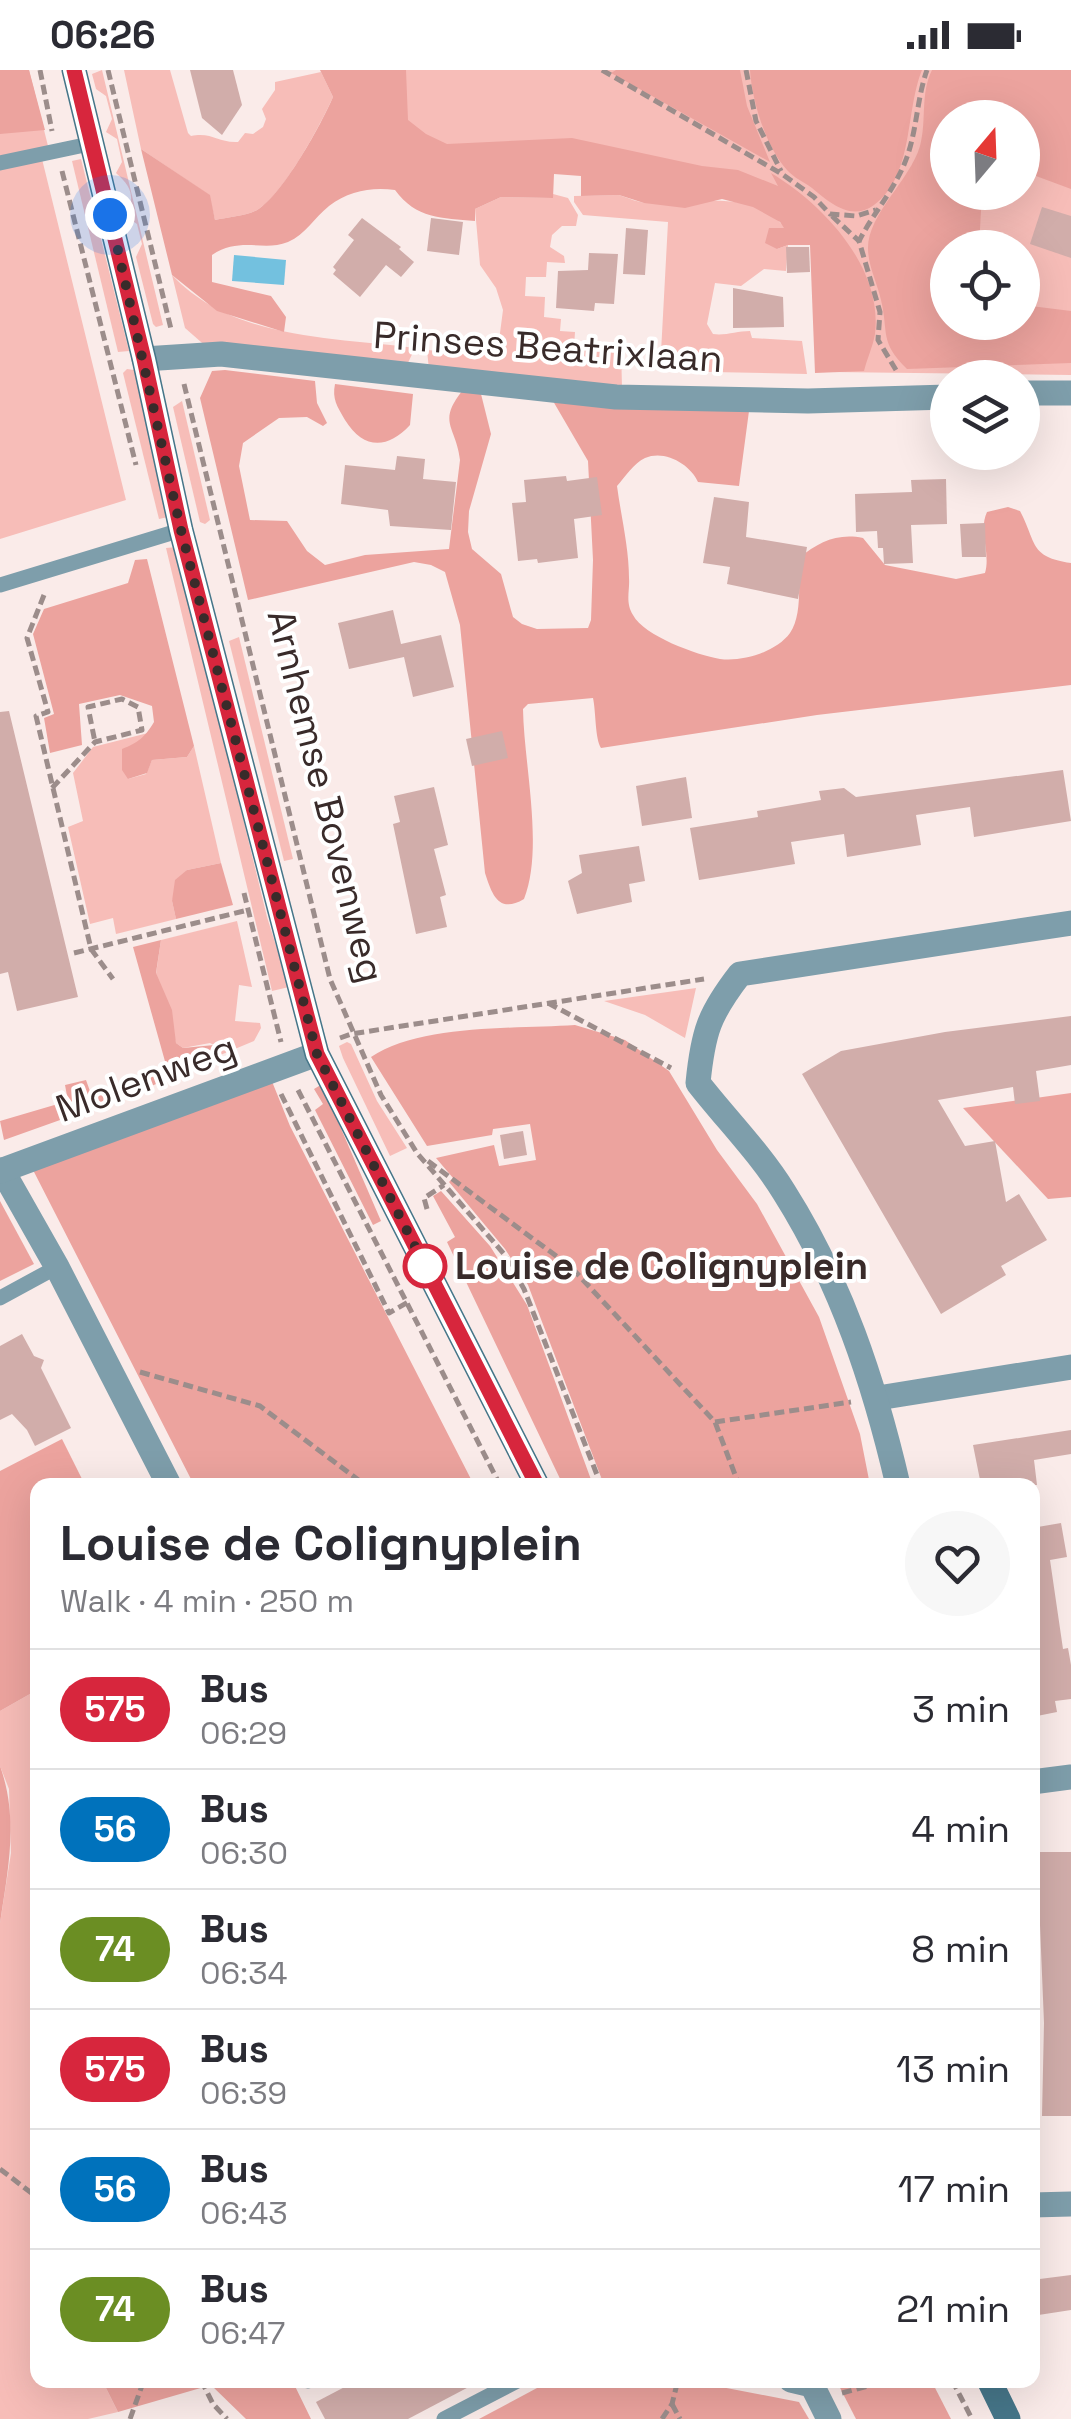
<!DOCTYPE html>
<meta charset="utf-8">
<style>
body{margin:0;font-family:"Space Grotesk",sans-serif;background:#f7f7f7;color:#2b2b33;height:100vh;display:flex;flex-direction:column;font-size:38px;white-space:nowrap}
*{box-sizing:border-box;margin:0}
p{font-size:32px;color:#7c7c81}
.icon{flex:none;width:55px;height:55px;fill:none;stroke:currentColor;stroke-width:2;stroke-linecap:round;stroke-linejoin:round}
.map{position:relative;flex:1;overflow:hidden}
.side{position:absolute;left:30px;top:1408px;width:1010px;height:910px;display:flex;flex-direction:column;background:#fff;border-radius:20px;box-shadow:0 10px 40px #0002}
.side>*{flex:none}
.badge{padding:0 20px;border-radius:32px;font-size:35px;line-height:65px}
.needle{width:65px;rotate:19deg}
.tools{position:absolute;left:930px;top:30px;display:grid;gap:20px}
.tools a{display:grid;place-items:center;width:110px;height:110px;border-radius:50%;background:#fff;box-shadow:0 10px 40px #0002;font-size:50px}
.you{position:absolute;width:50px;height:50px;margin:-25px;border:8px solid #fff;border-radius:50%;background:#1a73e8;box-shadow:0 0 0 15px #1a73e833}
.map>.badge{position:absolute;translate:-50% -50%;box-shadow:0 0 0 5px #fff}
.round{display:grid;place-items:center;flex:none;width:105px;height:105px;border-radius:52px;background:#f7f7f7}
.summary{display:flex;align-items:center;justify-content:space-between;height:170px;padding:0 30px}
h1{font-size:48px;font-weight:800;line-height:75px}
ul{padding:0;list-style:none}
li{display:flex;align-items:center;gap:30px;height:120px;padding:0 30px;border-top:2px solid #e1e1e2}
li div{flex:1}
li b{display:block;font-size:38px}
li em{font-style:normal}
li .badge{min-width:110px;font-weight:700;text-align:center}
.status{display:flex;justify-content:space-between;align-items:center;height:70px;padding:0 50px;background:#fff;direction:ltr}
.status svg{height:28px;fill:currentColor}
.map>svg:first-child{display:block}
.green{fill:#f7bdb8;fill-rule:evenodd}
.forest{fill:#eca39e}
.water{fill:#73c1df}
.building{fill:#d1adaa}
.lines{fill:none;stroke-linecap:round;stroke-linejoin:round}
.path{stroke:#9c8d8b;stroke-width:5;stroke-dasharray:10 5;stroke-linecap:butt}
.lane{stroke:#7e9eab;stroke-width:15}
.street{stroke:#7e9eab;stroke-width:25}
.secondary{stroke:#467689;stroke-width:25}
.line-casing{stroke:#fff;stroke-width:22}
.line{stroke:#d7263d;stroke-width:15}
.walk{stroke:#392b2a;stroke-width:10;stroke-dasharray:0 18}
.stop-dot{fill:#fff;stroke:#d7263d;stroke-width:5}
.labels{text-anchor:middle;stroke-width:8;stroke-linejoin:round;paint-order:stroke}
.street-label{font-size:38px;fill:#392b2a;stroke:#fff}
.stop-label{font-size:38px;font-weight:bold;fill:#392b2a;stroke:#fff;text-anchor:start}
</style>
<div class="status"><b>06:26</b><svg viewBox="0 0 49 12"><path d="M0 12V9h3v3zM5 12V6h3v6zM10 12V3h3v9zM15 12V0h3v12zM26 1h20v11H26zM47 4h2v5h-2z"/></svg></div>
<div class="map">
<svg width="1071" height="2349" viewBox="0 0 1071 2349">
<rect width="100%" height="100%" fill="#faebe9"/>
<g class="green">
<path d="M0,0h29l22,88 -9,1 84,341 -126,39z"/>
<path d="M102,0l61,255 -7,2 -3,-3 -17,-67 6,-13 -5,-20 -10,-7c7,-21 6,-29 -11,-44l6,-11 -5,-23 -11,-7 6,-13 -6,-23 -10,-7 -4,-15z"/>
<path d="M124,0h46l18,63 3,3c22,-4 26,7 47,6l7,-9 8,1 10,-7 3,-8 -4,-10 13,-19v-8l46,-10 12,25c-12,27 -48,94 -73,111 -10,8 -32,9 -45,12l-6,-25 -68,-46z"/>
<path d="M324,0h747v305l-239,-3 -11,-111 -42,-74 -351,-22zM948,48h74v74h-74zM948,178h74v74h-74z"/>
<path d="M81,89l48,192 -11,1 -46,-191z"/>
<path d="M553,124l15,4 10,17 -2,11h-14l-10,9 -2,12 14,9 1,7 -18,-1 -1,15h-20l-1,19 20,1 -1,20 17,2 -1,12 15,1 -1,15h47l1,41 -193,-18 -2,-20 70,6 6,-46 -7,-22 -16,-23 -5,-56 26,-12 51,1z"/>
<path d="M619,125c9,3 20,8 30,8 44,2 104,-16 136,25l-8,21 11,-4 -2,26 -22,-2 -23,17 -26,-3 -8,41 6,10c12,2 24,-3 37,-3l2,7 50,3 5,33 -147,-3 8,-149 -85,-7 -9,-13v-6z"/>
<path d="M172,205c61,65 160,62 243,73l-9,19 -197,-18 -24,-21z"/>
<path d="M127,299l7,1 34,147 -9,2 -36,-146z"/>
<path d="M182,331l28,119 -5,4 -5,-2 -27,-115z"/>
<path d="M177,477l90,370 22,70 -17,4 -106,-443z"/>
<path d="M239,567l54,222 -9,2 -55,-220z"/>
<path d="M148,663l-8,9 -12,37 18,-5 6,-14 35,-3 7,-11 27,117 -34,7 -15,31 4,18 -60,15 -3,-16 -23,6 -22,-97 15,-6 -10,-48 20,-26z"/>
<path d="M237,851l15,66 -13,-2 -4,36 25,2 1,5 -7,13 -36,15 -4,-11 -4,-2 -27,5 -7,-5 -20,-69 5,-34z"/>
<path d="M696,918l-11,50 -40,-23 -41,-14z"/>
<path d="M347,972l4,2 26,57 30,47 -17,8 -47,-98 -4,-12z"/>
<path d="M37,1620l1,690h64l16,32 -30,7h-88v-496l11,-70 -2,-64 -9,-23v-55z"/>
</g>
<g class="forest">
<path d="M0,0h29l16,60 -45,4z"/>
<path d="M320,0h86l2,50 18,14 21,10 125,-6 130,28 36,4 40,16 -7,-13c52,31 112,94 104,161 -2,12 -8,25 -11,37l-49,2 -5,-128h-22l-11,4 -12,-6 4,-15h15l-4,-6 -27,-15 -31,-8 -37,9 -41,-5 -25,-8 -38,1v-20l-27,-2 -1,24 -52,-1 -26,12v12c-33,-3 -59,-2 -80,-31 -24,-3 -46,1 -66,16 -15,12 -23,28 -41,36 -25,10 -47,-6 -76,13v27l59,14 15,21 -2,15 -67,-21 -45,-36 -31,-126 69,46 5,25c13,-3 35,-4 45,-12 25,-18 61,-83 73,-111z"/>
<path d="M616,0h124l7,36 23,56 -159,-89z"/>
<path d="M750,0h172c-17,42 -8,106 -48,135 -23,17 -45,-3 -62,-17 -8,-6 -18,-10 -25,-18 -21,-23 -35,-69 -37,-100z"/>
<path d="M932,0h139v119l-35,-13 -2,-9 -11,-3 -1,-46h-74v74l34,1 -3,54 -31,1v74h74l1,-17 48,6v52l-164,6c-28,-28 -18,-35 -26,-69 -4,-18 -13,-34 -13,-52 0,-34 42,-68 52,-102 7,-26 0,-52 12,-76z"/>
<path d="M225,300l90,11 2,22 10,20 -4,3 -16,-9 -28,1 -36,25 -4,23 11,54 37,1 20,30 18,14 40,-10 84,-6 11,-89c-4,-34 -23,-37 2,-69l19,3 10,40 -22,77 -1,21 4,17 29,25 12,43 9,7 15,5 51,-1 3,-8 2,-60 -5,-99 -35,-60 196,10 -10,75 -41,-4c-7,-17 -33,-33 -53,-24 -11,5 -20,19 -28,28 4,30 12,62 12,92 1,13 -4,24 4,37 11,21 64,40 87,44 23,3 56,-7 70,-26 13,-19 8,-53 9,-75 20,-16 38,-25 64,-20l22,27 71,14 29,-6c6,-20 -7,-42 2,-61l21,-5 12,4c17,32 9,46 51,52v122l-254,30 -216,33c-6,-9 -5,-36 -8,-50l-65,6 -5,5c1,57 21,139 1,190 -25,15 -32,-4 -39,-26l-25,-248 -15,-53 -14,-7 -17,-3 -166,38 -48,-202 12,-27z"/>
<path d="M335,314l78,10 -3,31c-23,25 -47,24 -65,-5 -8,-14 -13,-21 -10,-36z"/>
<path d="M147,489l47,187 -7,11 -35,3 -5,13 -19,6 -6,-9v-21c16,-6 23,-12 32,-27l-2,-16 -32,-11 -41,9 3,41 -32,8 -6,-35 10,-4 -21,-80 11,-25 84,-26 7,-23z"/>
<path d="M221,793l12,42 -57,14 -4,-18 3,-21 12,-10z"/>
<path d="M161,870l-5,33 16,37 4,33 7,5 31,-3 4,11 -82,37 -3,-10 35,-11 -35,-125z"/>
<path d="M575,955l50,15 44,31 48,79 40,54 62,113 41,117 10,51h-266l-76,-200 -23,-36 -56,-67 4,-4 -17,-20 58,-13 5,21 37,-6 -6,-36 -37,5 -1,6 -65,11 -56,-89c50,-33 145,-28 204,-32z"/>
<path d="M271,1009l19,47 184,359h-280l-162,-317z"/>
<path d="M86,1010l5,14 23,-6 5,11 -115,41 -4,-19 68,-20 -3,-16z"/>
<path d="M319,1016l4,1 58,134 -8,4 -58,-115 8,-6 -9,-15z"/>
<path d="M1071,1023v104l-23,2 -85,-91z"/>
<path d="M441,1121l49,55 37,59 66,180h-30l-116,-243 8,-5 -22,-41z"/>
<path d="M0,1131l34,63 -34,17z"/>
<path d="M62,1369l23,46h-47l-1,78 -4,3 -2,11 6,14v99l-37,21v-240z"/>
<path d="M0,1696c19,53 8,103 0,157z"/>
<path d="M102,2310h190l19,39h-65l-35,-34 -93,27z"/>
<path d="M552,2310h133l114,22 10,17h-330z"/>
<path d="M836,2310h95l20,39h-95z"/>
</g>
<path class="water" d="M234,185l52,5 -2,25 -52,-4z"/>
<g class="building">
<path d="M190,0h43l9,35 -20,30 -20,-17z"/>
<path d="M1042,137l29,9v42l-41,-14z"/>
<path d="M362,148l39,29 -2,2 15,13 -13,15 -15,-12 -26,32 -27,-23 3,-4 -3,-3 21,-27 -6,-5z"/>
<path d="M431,148l32,4 -4,33 -32,-4z"/>
<path d="M626,158l22,2 -3,45 -22,-1z"/>
<path d="M786,177h23l1,25 -23,1z"/>
<path d="M589,183l29,1 -4,50 -19,-1 -1,8 -38,-3 2,-37 30,-1z"/>
<path d="M733,218l50,9 1,30 -51,1z"/>
<path d="M397,386l28,3 -2,20 33,3 -5,48 -61,-4 -2,-16 -47,-6 4,-39 50,5z"/>
<path d="M566,406l1,5 30,-4 5,38 -28,4 4,39 -40,5 -1,-4 -19,2 -6,-58 14,-1 -2,-22z"/>
<path d="M946,409l1,45 -36,1 2,38 -29,1 -1,-16h-5l-1,-17 -21,1 -1,-38 57,-2 -1,-12z"/>
<path d="M714,427l35,5 -3,35 61,10 -9,52 -71,-15 3,-17 -27,-4z"/>
<path d="M985,453l1,34h-24l-2,-33z"/>
<path d="M393,540l8,34 40,-9 13,52 -41,10 -9,-40 -55,12 -11,-46z"/>
<path d="M9,641l69,286 -61,14 -9,-39 -8,2v-262z"/>
<path d="M502,661l6,27 -36,8 -6,-27z"/>
<path d="M1063,700l8,51 -97,16 -4,-30 -54,8 5,30 -74,12 -3,-23 -53,8 4,22 -96,16 -9,-52 68,-11 -1,-6 64,-11 -2,-9 25,-3 12,9z"/>
<path d="M686,707l6,41 -50,8 -6,-40z"/>
<path d="M434,717l14,58 -14,4 12,46 -6,2 7,30 -31,7 -23,-110 7,-2 -6,-26z"/>
<path d="M639,776l6,35 -16,3 3,18 -55,12 -9,-33 14,-8 -3,-18z"/>
<path d="M1071,946v49l-35,6 4,30 -25,3 -2,-17 -75,13 27,46 30,-5 11,61 13,-8 28,46 -46,26 5,9 -65,39 -139,-240 39,-23 104,-19z"/>
<path d="M523,1061l4,24 -23,4 -4,-24z"/>
<path d="M22,1264l12,22 10,4 -3,8 30,60 -36,18 -8,-16 -15,-16 -12,6v-74z"/>
<path d="M1071,1360v24l-37,6 3,25h-56l-8,-40z"/>
<path d="M1061,1453l6,34 -17,3 13,89 5,-1 3,17v34l-16,2 2,11 -25,5v-189z"/>
<path d="M1037,1782h34v264h-29l2,-93z"/>
<path d="M1071,2205v35l-39,6v-36z"/>
<path d="M358,2310h124l-74,39h-83l-9,-17z"/>
</g>
<g class="lines">
<g class="path">
<path d="M40,0l12,61"/>
<path d="M108,0l63,259"/>
<path d="M602,0l180,104 32,23 16,17 26,2 20,-6"/>
<path d="M746,0l10,51 25,50"/>
<path d="M62,101l74,294"/>
<path d="M832,146l27,25"/>
<path d="M896,300l-18,-30 2,-28 -21,-71c15,-29 37,-53 48,-84 10,-28 10,-59 20,-87"/>
<path d="M184,314l146,595 51,116 36,58 87,101 20,35 77,196"/>
<path d="M44,525l-17,43 21,74 -12,4 55,233 22,30"/>
<path d="M52,718l43,-46 47,-12 -4,-23 -16,-8 -34,8 7,35"/>
<path d="M244,823l37,149"/>
<path d="M74,883l174,-43"/>
<path d="M548,933l123,65"/>
<path d="M340,968l11,-4 353,-55"/>
<path d="M298,1020l202,395"/>
<path d="M281,1024l108,219 21,-12"/>
<path d="M428,1091l143,106 144,155 24,63"/>
<path d="M427,1139l-3,-11 20,-13"/>
<path d="M140,1302l120,34 105,79"/>
<path d="M715,1352l136,-20"/>
<path d="M0,2099l38,29"/>
<path d="M201,2310l12,24 14,15"/>
<path d="M952,2310l20,39"/>
<path d="M842,2323l49,-13"/>
<path d="M672,2334l8,15"/>
<path d="M130,2349l14,-39"/>
<path d="M662,2349l10,-15 6,-24"/>
</g>
<g class="lane">
<path d="M0,93l94,-20"/>
<path d="M0,515l181,-55"/>
<path d="M0,1228l57,-31"/>
<path d="M308,2311l1,-1"/>
<path d="M444,2349l75,-39"/>
</g>
<g class="street">
<path d="M144,289l77,-5 395,43 192,4 140,-4"/>
<path d="M1022,323h49"/>
<path d="M2,1100l55,97 112,218"/>
<path d="M0,1101l317,-117"/>
<path d="M878,1328l193,-31"/>
<path d="M898,1415c-24,-103 -57,-203 -114,-293 -24,-39 -58,-73 -86,-109 5,-51 11,-69 42,-109l331,-51"/>
<path d="M1032,1712l39,-5"/>
<path d="M1032,2135l39,-1"/>
<path d="M791,2310l21,5 17,34"/>
</g>
<g class="secondary">
<path d="M74,0l70,289 37,171 136,524 220,431"/>
<path d="M989,2310l19,39"/>
</g>
</g>
<g class="lines">
<g class="line-casing">
<path id="line" d="M74,0l70,289 37,171 136,524 220,431"/>
</g>
<use href="#line" class="line"/>
<path class="walk" d="M110,145l71,315 136,524 108,212"/>
</g>
<circle class="stop-dot" cx="425" cy="1196" r="20"/>
<g class="labels">
<g class="street-label">
<text transform="translate(548 277) rotate(4)" y="13">Prinses Beatrixlaan</text>
<text transform="translate(326 726) rotate(76)" y="13">Arnhemse Bovenweg</text>
<text transform="translate(146 1008) rotate(-20)" y="13">Molenweg</text>
</g>
<g class="stop-label">
<text x="455" y="1209">Louise de Colignyplein</text>
</g>
</g>
</svg>
<div class="tools">
<a><svg class="needle" viewBox="-14 -14 28 28"><path d="M0-13l5 13h-10z" fill="#e53935"/><path d="M0 13l5-13h-10z" fill="#7c7c81"/></svg></a>
<a><svg class="icon" aria-label="locate" viewBox="0 0 24 24"><circle cx="12" cy="12" r="6"/><path d="M12 2v4M12 18v4M2 12h4M18 12h4"/></svg></a>
<a><svg class="icon" aria-label="layers" viewBox="0 0 24 24"><path d="M12 4l9 5-9 5-9-5zM3 14l9 5 9-5"/></svg></a>
</div>
<div class="you" style="left:110px;top:145px"></div>
<section class="side">
<div class="summary"><div><h1>Louise de Colignyplein</h1><p>Walk · 4 min · 250 m</p></div><a class="round"><svg class="icon" aria-label="heart" viewBox="0 0 24 24"><path d="M12 20l-8-8c-3-5 5-10 8-4 3-6 11-1 8 4z"/></svg></a></div>
<ul>
<li><span class="badge" style="background:#d7263d;color:#fff">575</span><div><b>Bus</b><p>06:29</p></div><em>3 min</em></li>
<li><span class="badge" style="background:#0072bc;color:#fff">56</span><div><b>Bus</b><p>06:30</p></div><em>4 min</em></li>
<li><span class="badge" style="background:#6b8e23;color:#fff">74</span><div><b>Bus</b><p>06:34</p></div><em>8 min</em></li>
<li><span class="badge" style="background:#d7263d;color:#fff">575</span><div><b>Bus</b><p>06:39</p></div><em>13 min</em></li>
<li><span class="badge" style="background:#0072bc;color:#fff">56</span><div><b>Bus</b><p>06:43</p></div><em>17 min</em></li>
<li><span class="badge" style="background:#6b8e23;color:#fff">74</span><div><b>Bus</b><p>06:47</p></div><em>21 min</em></li>
</ul>
</section>
</div>
